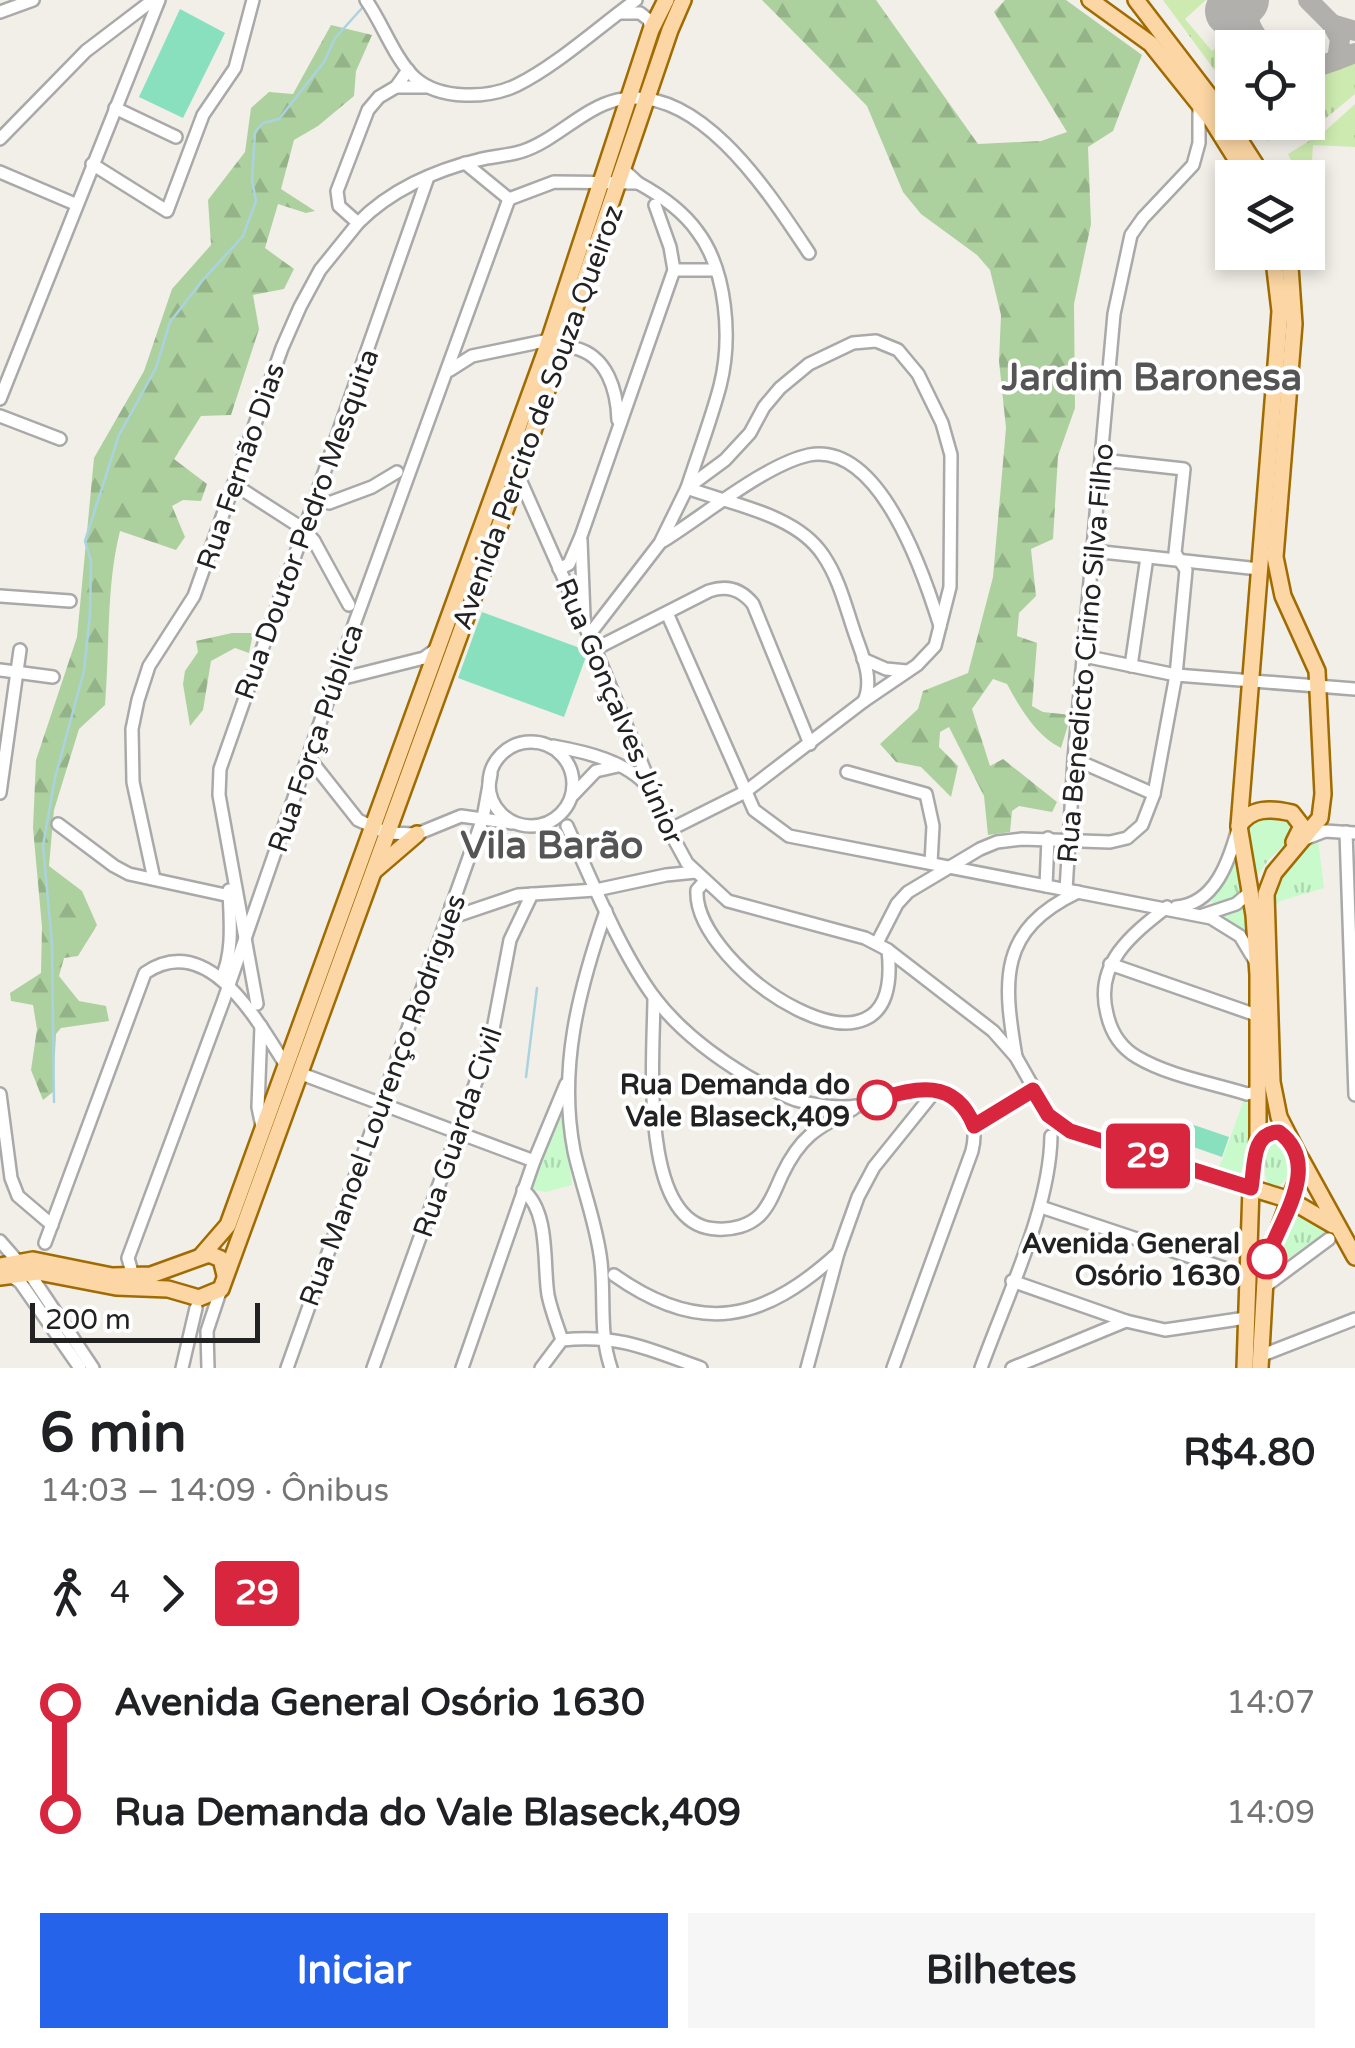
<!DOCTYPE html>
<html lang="pt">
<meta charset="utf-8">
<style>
body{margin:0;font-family:"Varela Round",sans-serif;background:#f6f6f6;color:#202124;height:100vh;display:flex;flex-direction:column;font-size:38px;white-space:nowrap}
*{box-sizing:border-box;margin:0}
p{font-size:32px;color:#757577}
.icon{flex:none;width:55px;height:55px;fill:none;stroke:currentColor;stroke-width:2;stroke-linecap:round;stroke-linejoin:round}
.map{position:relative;height:1368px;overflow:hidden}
.details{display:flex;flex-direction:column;background:#fff;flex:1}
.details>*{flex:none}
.badge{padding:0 20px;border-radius:8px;font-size:35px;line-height:65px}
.tools{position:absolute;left:1215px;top:30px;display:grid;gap:20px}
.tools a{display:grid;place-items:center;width:110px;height:110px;border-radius:0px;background:#fff;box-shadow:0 5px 15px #0003;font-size:50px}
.scale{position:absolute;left:30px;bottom:25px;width:230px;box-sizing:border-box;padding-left:10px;border:5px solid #222;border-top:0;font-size:28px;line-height:35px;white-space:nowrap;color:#222;-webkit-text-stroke:8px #fff;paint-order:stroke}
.map>.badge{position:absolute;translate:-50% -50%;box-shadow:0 0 0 5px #fff}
.legs{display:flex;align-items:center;gap:15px;height:110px;padding:0 40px;font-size:32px}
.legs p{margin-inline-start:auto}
.head{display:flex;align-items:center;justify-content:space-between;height:170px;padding:0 40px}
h1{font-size:55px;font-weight:800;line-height:75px}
.button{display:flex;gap:20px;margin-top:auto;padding:20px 40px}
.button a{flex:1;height:115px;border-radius:0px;background:#2563eb;color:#fff;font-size:40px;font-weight:800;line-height:115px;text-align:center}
.button a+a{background:#f6f6f6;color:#202124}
ul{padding:0 40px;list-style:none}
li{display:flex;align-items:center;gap:35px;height:110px;font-size:38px}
li i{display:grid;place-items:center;width:15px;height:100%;margin:0 12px;background:currentColor}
li i::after{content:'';width:25px;height:25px;margin:-12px;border:8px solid;border-radius:50%;background:#fff}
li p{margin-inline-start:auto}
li:first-child i{background:linear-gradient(#0000 50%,currentColor 0)}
li:last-child i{background:linear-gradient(currentColor 50%,#0000 0)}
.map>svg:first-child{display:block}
.grass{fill:url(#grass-tufts)}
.forest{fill:url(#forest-firs)}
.park{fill:url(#park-tufts)}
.pitch{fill:#88e0be}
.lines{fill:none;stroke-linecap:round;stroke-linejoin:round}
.stream{stroke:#aad3df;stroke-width:2.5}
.taxiway{stroke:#b1b0ac;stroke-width:20}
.runway{stroke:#b1b0ac;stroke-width:52}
.minor-casing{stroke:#a9a9a9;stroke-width:16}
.major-casing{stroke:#a06b00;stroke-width:20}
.minor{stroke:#fff;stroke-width:11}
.major{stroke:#fcd6a4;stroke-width:15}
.line-1-casing{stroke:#fff;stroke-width:22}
.line-1{stroke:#d7263d;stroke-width:15}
.stop-1-dot{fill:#fff;stroke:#d7263d;stroke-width:5}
.labels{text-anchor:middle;stroke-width:8;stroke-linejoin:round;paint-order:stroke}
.street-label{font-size:28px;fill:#222;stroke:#fff}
.stop-label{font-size:28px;font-weight:bold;fill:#222;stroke:#fff;text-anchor:end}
.district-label{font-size:38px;font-weight:bold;fill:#555;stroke:#fff}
</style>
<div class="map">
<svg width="1355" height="1368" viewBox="0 0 1355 1368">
<defs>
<pattern id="grass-tufts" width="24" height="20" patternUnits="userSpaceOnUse" patternTransform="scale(2.5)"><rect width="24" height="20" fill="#cdebb0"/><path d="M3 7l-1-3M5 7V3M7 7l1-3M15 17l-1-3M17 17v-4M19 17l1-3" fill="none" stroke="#b0c997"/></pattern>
<pattern id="forest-firs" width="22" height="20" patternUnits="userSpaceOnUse" patternTransform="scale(2.5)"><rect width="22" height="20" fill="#add19e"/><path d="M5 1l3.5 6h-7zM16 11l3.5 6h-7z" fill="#95b388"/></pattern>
<pattern id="park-tufts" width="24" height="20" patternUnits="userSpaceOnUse" patternTransform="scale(2.5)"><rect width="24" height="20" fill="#c8facc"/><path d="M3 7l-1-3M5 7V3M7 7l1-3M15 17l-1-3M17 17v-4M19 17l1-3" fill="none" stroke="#acd6af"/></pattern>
</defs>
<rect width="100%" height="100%" fill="#f2efe9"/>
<g class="grass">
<path d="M1163,0h43l-21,19 27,32 24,-18 15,14 -19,1v46z"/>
<path d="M1355,63v31l-41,34 -47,13 -13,-18 54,-1v-43z"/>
<path d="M1355,104v43l-42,-2 -2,33 -12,-1 -11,-23 37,-23z"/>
</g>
<g class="forest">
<path d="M762,0h114l102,144 63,-3 26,-9 -73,-120 11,-12h61l76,55 -29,76 -25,16 3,77 -17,80 1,104 -17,48 -5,83 -22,10 5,47 -17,17 -2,23 20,7 -5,63 11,6 28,3 -10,33c-25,-12 -41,-40 -54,-64l-14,-5 -21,30 18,57 13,-7 54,43 -5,10 -33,-6 -7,5 -2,21 -22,3 -4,-39 -35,-69 -9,5 -1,15 19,19 -7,31 -30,-30 -25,-5 -16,-18 38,-35 5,-18 45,-18 25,-96 13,-149 -7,-67 2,-46 -11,-45 -13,-15 -56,-41 -18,-22 -36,-86z"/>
<path d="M331,25l41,10 -16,36 -2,25 -36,30 -24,14 -13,49 34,22 -9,2 -28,-9 -13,44 29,21 -10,20 -31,6 6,34 -28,86 -30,1 -27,43 33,25 -6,17 -18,-1 -11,6 13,31 -9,13 -56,-19c-14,55 -10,116 -15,174l-26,24 -25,81 -5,56 33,25 15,34 -19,31 -14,2 -5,18 20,25 27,5 3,15 -48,7 -5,6 -3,58 -10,8 -12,-30 6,-41 -4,-24 -22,-4 -1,-8 31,-20 1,-46 -9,-99 3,-68 41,-123 17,-179 50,-87 28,-82 39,-44 -3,-45 37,-48 6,-44 18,-16 24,2z"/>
<path d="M232,633h21l-4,20 -14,-5 -24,13 -8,49 -13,16 -7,-42 2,-13 13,-19 -2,-11z"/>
</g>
<g class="park">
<path d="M1266,818l27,2 4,14 -28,25 -16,23 -7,-36 1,-23z"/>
<path d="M1318,839l6,49 -44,13 -5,5c-7,-26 21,-55 43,-67z"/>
<path d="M1235,857l14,81c-15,-14 -31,-21 -39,-41z"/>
<path d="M1244,1100l9,6 -6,62 -9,6 -19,-6z"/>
<path d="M563,1106l9,79 -26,7 -17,-3z"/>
<path d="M1271,1142c15,8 16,20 16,36l-9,9 -10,-3c-5,-12 -6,-32 3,-42z"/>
<path d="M1294,1214l23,10 8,9 -45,31 -4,-2 14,-46z"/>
</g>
<g class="pitch">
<path d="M180,9l45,24 -42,85 -44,-21z"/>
<path d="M482,612l106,39 -24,66 -106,-39z"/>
<path d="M1188,1123l41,14 -7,20 -40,-14z"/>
</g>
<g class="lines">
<g class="stream">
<path d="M526,1077l11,-89"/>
<path d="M54,1102l-2,-158 -9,-98 12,-68 29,-107 6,-57 1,-53 -6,-20 34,-106 37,-67 14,-46 32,-41 41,-45 13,-35 -4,-21 3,-48 8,-9 16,-4 45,-57 11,-24 28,-31"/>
</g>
<g class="taxiway">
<path d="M1250,0c-6,20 3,33 17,48"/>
<path d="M1308,0l30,30"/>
<path d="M1355,31l-23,-7 8,15 -3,21 18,-7"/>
<path d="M1308,70l29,-10 9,-7"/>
</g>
<path class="runway" d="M1231,11l12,-11"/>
<g class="minor-casing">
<g id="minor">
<path d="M366,0c17,24 28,58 49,78 25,22 73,21 102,7 39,-19 83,-59 119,-85"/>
<path d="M0,12l33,-12"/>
<path d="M621,13h19l9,7 2,10"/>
<path d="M408,70l-12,17h29"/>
<path d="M115,108l61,29"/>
<path d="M0,139l86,-88 67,-51"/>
<path d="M465,163l44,36"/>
<path d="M92,164l75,47 36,-96 32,-47 18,-68"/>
<path d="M0,172l75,32"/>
<path d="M638,183c22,12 44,27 59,48 30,39 35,108 23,155 -9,34 -22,68 -33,102 43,16 109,26 136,67 16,23 23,53 32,79 7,21 19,45 9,67"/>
<path d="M509,199l45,-17 84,1 -14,-13"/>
<path d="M358,223c31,-32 77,-53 120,-63 15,-4 30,-4 45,-9 33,-11 60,-43 94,-51 82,-19 154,96 192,153"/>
<path d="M674,270h42"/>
<path d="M575,348c32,8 42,42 43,72"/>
<path d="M450,370l22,-14 77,-16"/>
<path d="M0,399l159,-399"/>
<path d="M0,416l60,23"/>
<path d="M518,475l77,174 74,181 18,33 41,38 137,37 23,12 105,81 23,26 33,58 11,10 191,63"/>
<path d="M235,485l70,45 9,11h-9l-6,5"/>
<path d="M329,503l43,-16 25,-15"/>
<path d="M581,540l3,77"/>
<path d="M314,541l35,64"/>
<path d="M663,541c39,-24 103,-77 146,-86 71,-13 115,119 131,171"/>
<path d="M1093,551l166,18"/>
<path d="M559,569l10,-5 12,-28 93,-266 -4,-23 -15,-42"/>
<path d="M0,596l70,5"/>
<path d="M667,613l87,197 35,26 422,82 29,18 15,25"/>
<path d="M589,635l71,-92 27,-55 38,-28 25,-27 14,-26 16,-19 29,-24 44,-21 23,-2 22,9 20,24 24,49 9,32 -1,132 -15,59 -18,19 -53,36 -119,91 -76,38"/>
<path d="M595,649l114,-58c18,-6 32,-2 44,13l57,140"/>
<path d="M1084,656l92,19 179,14"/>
<path d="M863,659l23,10 21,2"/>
<path d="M1131,666l16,-109"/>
<path d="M0,670l53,7"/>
<path d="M336,680l88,-22 11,-8"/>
<circle cx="531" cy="784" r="42"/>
<path d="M553,746c33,6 74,15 96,42"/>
<path d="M309,758l49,62 29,13 30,1 44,-18 51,7"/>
<path d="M1074,759l80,35"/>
<path d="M847,772l79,22 7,32 -2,37"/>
<path d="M0,793l20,-143"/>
<path d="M573,795l23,-24 22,-5"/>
<path d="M58,824l56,42 15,8 101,22"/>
<path d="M567,826c24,53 53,125 87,171 25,33 58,58 93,79 16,9 32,18 49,24 17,5 43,9 61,6 38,-4 73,-36 106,2 12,13 13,27 9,43l-79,217"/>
<path d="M1346,832l9,263"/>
<path d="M1307,838l18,-7 30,2"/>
<path d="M154,879l-21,-97 -1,-53 6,-29 11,-34 45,-70 88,-248 18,-41 20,-37 38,-47 -19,-17 -2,-15 31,-81 11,-13 17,-10"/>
<path d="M705,881l-8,9c-5,78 209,220 191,60"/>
<path d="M1046,886l2,-48"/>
<path d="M1066,890l8,-131 40,-445 17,-79 12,-17 50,-53 6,-22v-39"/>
<path d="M451,906l8,9 59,-20 78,-5 70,-15 30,-3"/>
<path d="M1167,907c-36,28 -73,57 -60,107 4,18 13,33 30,43 32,19 75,26 110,37l12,-3"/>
<path d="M1176,907c39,-3 53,-46 62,-78"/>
<path d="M606,911c-27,78 -48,157 -32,240 8,36 23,74 27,111 4,36 -2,71 10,106"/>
<path d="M1203,915l33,-11 13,-11"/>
<path d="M877,943l20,-39 11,-12 72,-43 17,-7 25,-3 88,3 17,-4 15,-13 12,-31 22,-119 10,-105 -11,-17 9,-84 -82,-9"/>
<path d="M1110,964l149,52"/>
<path d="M221,979c13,-27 9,-60 8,-89"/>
<path d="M654,997c0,54 -17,230 63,232 15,1 32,-3 43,-14 10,-10 16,-27 22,-40 18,-38 34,-47 71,-66"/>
<path d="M257,1004l-38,-209 1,-26 208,-592"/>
<path d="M261,1026l-3,81 4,20"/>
<path d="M1016,1057c-13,-77 -18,-127 62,-165"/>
<path d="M299,1073l235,88"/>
<path d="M0,1094l11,84 7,18 34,29"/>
<path d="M974,1126l59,-36"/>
<path d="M523,1190c27,22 20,74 25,105 3,15 9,30 14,45"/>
<path d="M1041,1207l198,66 9,-3"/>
<path d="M0,1241l34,39 59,88"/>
<path d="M45,1243l100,-270c63,-43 112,47 140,91"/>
<path d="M9,1275l11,7 60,86"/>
<path d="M614,1275c86,61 149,47 224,-22"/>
<path d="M133,1276l-5,-18 95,-256 132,-380 154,-423"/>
<path d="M1012,1281l114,40"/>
<path d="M1263,1288l66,-49"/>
<path d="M1260,1356l95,-37"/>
<path d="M182,1368l14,-60"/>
<path d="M208,1368l-1,-37 14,-42"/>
<path d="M287,1368l196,-550 8,-44"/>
<path d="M373,1368l118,-328 19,-100 22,-46"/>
<path d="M462,1368l72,-207 32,-77"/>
<path d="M541,1368l21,-28c57,-6 87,9 139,28"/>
<path d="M807,1368l31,-115 20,-56 16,-30 62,-77"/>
<path d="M981,1368c25,-70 69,-159 70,-232"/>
<path d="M1012,1368l114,-47 39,9 81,-12"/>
</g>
</g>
<g class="major-casing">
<g id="major">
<path d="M1090,0l61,44 60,75 37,59"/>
<path d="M1136,0l85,111 43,67"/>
<path d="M1239,826c12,-19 32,-18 53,-13l10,13 -8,16"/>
<path d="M374,871l43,-37"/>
<path d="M1301,1159l54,98"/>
<path d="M1251,1188l39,12 43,25"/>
<path d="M202,1255l26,-30 317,-872 106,-323 15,-30"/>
<path d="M0,1266l33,-6 79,16 39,-1 58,-21 12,5 4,16"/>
<path d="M0,1277l38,-5 78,15 52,2 31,9 22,-9 297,-814 152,-445 13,-30"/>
<path d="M1245,1368l6,-180 7,-46v-167l-4,-60 -15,-89 38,-474 3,-41 -7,-59"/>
<path d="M1260,1368l6,-105 34,-91 -1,-16 -20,-39 -7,-35 -6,-188 8,-21 46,-55 3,-24 -6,-123 -34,-75 -8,-39 19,-233 -5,-72"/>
</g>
</g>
<use href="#minor" class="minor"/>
<use href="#major" class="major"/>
</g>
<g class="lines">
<g class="line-1-casing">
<path id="line-1" d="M877,1100c39,-13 78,-22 97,26l59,-36 15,25 22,16 181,57c4,-21 0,-56 28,-56 44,33 1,87 -12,127"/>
</g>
<use href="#line-1" class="line-1"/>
</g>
<g class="stop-1-dot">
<circle cx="877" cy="1100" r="18"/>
<circle cx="1267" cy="1259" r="18"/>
</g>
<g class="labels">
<g class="street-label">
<text transform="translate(537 417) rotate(-70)" y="10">Avenida Percito de Souza Queiroz</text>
<text transform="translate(240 466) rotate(-71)" y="10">Rua Fernão Dias</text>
<text transform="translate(306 524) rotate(-70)" y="10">Rua Doutor Pedro Mesquita</text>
<text transform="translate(1085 653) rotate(-85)" y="10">Rua Benedicto Cirino Silva Filho</text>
<text transform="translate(620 711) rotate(67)" y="10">Rua Gonçalves Júnior</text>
<text transform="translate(315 738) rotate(-71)" y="10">Rua Força Pública</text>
<text transform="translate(382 1100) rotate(-70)" y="10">Rua Manoel Lourenço Rodrigues</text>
<text transform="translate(457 1132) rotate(-71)" y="10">Rua Guarda Civil</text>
</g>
<g class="stop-label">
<text x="850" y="1094">Rua Demanda do<tspan x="850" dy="32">Vale Blaseck,409</tspan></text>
<text x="1240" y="1253">Avenida General<tspan x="1240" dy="32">Osório 1630</tspan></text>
</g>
<g class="district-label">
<text x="1152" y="390">Jardim Baronesa</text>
<text x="552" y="858">Vila Barão</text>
</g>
</g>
</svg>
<div class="tools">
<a><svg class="icon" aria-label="locate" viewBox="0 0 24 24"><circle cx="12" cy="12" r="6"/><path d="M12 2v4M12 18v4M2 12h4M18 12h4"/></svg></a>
<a><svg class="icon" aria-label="layers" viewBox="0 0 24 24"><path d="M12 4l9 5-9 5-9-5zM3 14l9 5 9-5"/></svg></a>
</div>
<div class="scale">200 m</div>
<b class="badge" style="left:1148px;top:1156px;background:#d7263d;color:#fff">29</b>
</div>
<section class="details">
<div class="head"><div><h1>6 min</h1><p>14:03 – 14:09 · Ônibus</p></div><b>R$4.80</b></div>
<div class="legs"><svg class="icon" aria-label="walk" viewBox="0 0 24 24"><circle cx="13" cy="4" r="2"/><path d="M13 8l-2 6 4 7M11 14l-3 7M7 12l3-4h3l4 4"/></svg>4<svg class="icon" aria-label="forward" viewBox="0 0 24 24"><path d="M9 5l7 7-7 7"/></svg><b class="badge" style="background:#d7263d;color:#fff">29</b></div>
<ul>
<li><i style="color:#d7263d"></i><b>Avenida General Osório 1630</b><p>14:07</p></li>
<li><i style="color:#d7263d"></i><b>Rua Demanda do Vale Blaseck,409</b><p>14:09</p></li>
</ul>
<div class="button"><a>Iniciar</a><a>Bilhetes</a></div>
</section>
